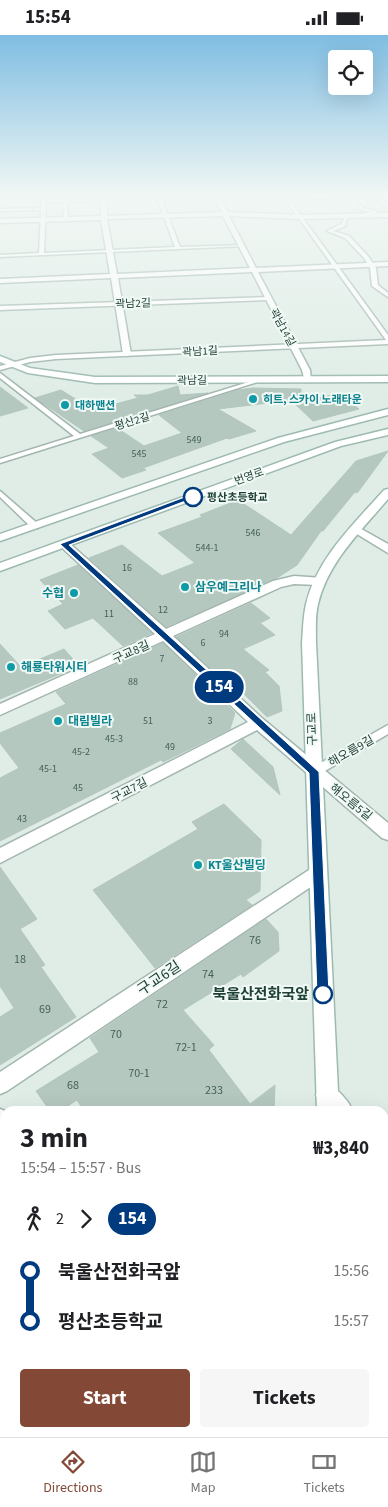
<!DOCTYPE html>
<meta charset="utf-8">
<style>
body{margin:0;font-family:"Source Sans 3","Noto Sans KR",sans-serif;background:#f6f6f6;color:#202124;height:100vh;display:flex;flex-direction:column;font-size:19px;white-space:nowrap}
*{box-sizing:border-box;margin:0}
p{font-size:16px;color:#757577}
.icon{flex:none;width:28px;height:28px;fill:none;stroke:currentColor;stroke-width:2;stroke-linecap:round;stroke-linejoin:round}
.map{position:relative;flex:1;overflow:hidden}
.details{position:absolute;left:0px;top:1071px;width:389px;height:331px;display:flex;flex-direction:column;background:#fff;border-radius:15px 15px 0 0;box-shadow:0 5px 20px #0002}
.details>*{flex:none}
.badge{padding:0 10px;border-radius:16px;font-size:18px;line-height:32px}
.tools{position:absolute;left:328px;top:15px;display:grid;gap:10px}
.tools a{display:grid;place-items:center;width:45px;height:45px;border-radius:5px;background:#fff;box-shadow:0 5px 20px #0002;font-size:25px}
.map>.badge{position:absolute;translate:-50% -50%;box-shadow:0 0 0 2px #fff}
.legs{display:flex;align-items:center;gap:8px;height:55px;padding:0 20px;font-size:16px}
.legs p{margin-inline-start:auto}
.overview{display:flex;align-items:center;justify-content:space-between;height:85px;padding:0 20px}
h1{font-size:28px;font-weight:700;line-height:38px}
.button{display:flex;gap:10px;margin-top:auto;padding:10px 20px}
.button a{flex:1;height:58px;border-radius:5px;background:#844936;color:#fff;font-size:20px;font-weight:700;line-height:58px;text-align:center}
.button a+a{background:#f6f6f6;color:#202124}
ul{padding:0 20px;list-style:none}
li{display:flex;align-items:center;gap:18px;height:50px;font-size:19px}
li i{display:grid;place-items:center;width:8px;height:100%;margin:0 6px;background:currentColor}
li i::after{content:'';width:12px;height:12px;margin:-6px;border:4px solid;border-radius:50%;background:#fff}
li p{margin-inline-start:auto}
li:first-child i{background:linear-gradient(#0000 50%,currentColor 0)}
li:last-child i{background:linear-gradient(currentColor 50%,#0000 0)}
.status{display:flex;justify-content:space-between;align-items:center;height:35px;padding:0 25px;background:#fff;direction:ltr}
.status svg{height:14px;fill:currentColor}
.tab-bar{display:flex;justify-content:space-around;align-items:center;height:70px;border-top:1px solid #e0e0e0;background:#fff;font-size:14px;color:#757577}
.tab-bar a{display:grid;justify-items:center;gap:2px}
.tab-bar .current{color:#844936}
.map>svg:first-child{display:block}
.building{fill:#b5c8c0;stroke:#b2c7be}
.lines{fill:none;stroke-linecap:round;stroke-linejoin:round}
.lane-casing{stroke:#a2b6af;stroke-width:3}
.street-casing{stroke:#a2b6af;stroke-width:3}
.secondary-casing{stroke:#9dbab0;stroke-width:3}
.lane{fill:#fff;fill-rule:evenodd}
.street{fill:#fff;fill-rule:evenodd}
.secondary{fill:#fff;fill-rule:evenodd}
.line-1{fill:#003b80;stroke:#fff}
.culture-dot{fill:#0f9aa8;stroke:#f1f9f5;stroke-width:2}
.stop-1-dot{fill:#fff;stroke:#003b80;stroke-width:2.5}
.labels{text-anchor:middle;stroke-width:4;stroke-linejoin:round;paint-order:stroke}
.number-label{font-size:10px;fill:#446259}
.far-street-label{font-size:11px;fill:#1f4037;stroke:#f1f9f5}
.far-culture-label{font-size:11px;font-weight:bold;fill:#0d838f;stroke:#f1f9f5;text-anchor:start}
.far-stop-label{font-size:11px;font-weight:bold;fill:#1f4037;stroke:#f1f9f5;text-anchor:start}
.culture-label{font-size:12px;font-weight:bold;fill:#0d838f;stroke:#f1f9f5;text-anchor:start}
.street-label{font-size:12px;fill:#1f4037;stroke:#f1f9f5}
.near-number-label{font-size:12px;fill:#446259}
.near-street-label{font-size:15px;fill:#1f4037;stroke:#f1f9f5}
.near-stop-label{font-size:15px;font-weight:bold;fill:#1f4037;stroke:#f1f9f5;text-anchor:end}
</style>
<div class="status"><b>15:54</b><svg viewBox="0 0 49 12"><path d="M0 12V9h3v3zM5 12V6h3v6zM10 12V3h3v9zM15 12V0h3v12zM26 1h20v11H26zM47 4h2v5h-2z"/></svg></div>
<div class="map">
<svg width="388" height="1402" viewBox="0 0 388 1402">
<rect width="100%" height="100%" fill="#e0ede7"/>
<g class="building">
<path d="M178,351l2,9 28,-2 -124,38 -49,-33 26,-8 32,20 45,-12 -4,-3h14z"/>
<path d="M0,352l28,21 -28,8z"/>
<path d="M253,353l48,1v10l-83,10 38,22 -27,8 -2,-1 -84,30 3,2 -24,8 -30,-24 17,-6 -18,-12 26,-8 27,18 38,-13 -23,-18 79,-25z"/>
<path d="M339,359l20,15 -46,12 -20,-19z"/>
<path d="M388,416l-30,41 -4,1 -31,38h-2l-24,34 -20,13 -111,49 -77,-69 33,-13 40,31 33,-13 -37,-30 44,-16 -2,-2 38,-15 53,35 65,-74z"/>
<path d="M78,530l74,68 -29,13 -30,-28 -28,11 -17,-18 15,-7 -23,-24z"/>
<path d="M251,568l19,15 -10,5 15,12 -32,14 26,21 -4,2 14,14 3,25 -15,6 -25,-25 -1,4 -65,-59z"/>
<path d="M163,608l72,70 -5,16 -67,33 -2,-2 -161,81v-63l19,-10 -19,-25v-10l66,-29 -10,-12z"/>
<path d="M0,609l21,23 43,-18 15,17 -79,33z"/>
<path d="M243,704l30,28 7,28 -49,-46z"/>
<path d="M224,769l37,36 -1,51 -14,9 6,5 -97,63 -62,-78 105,-61 -6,-7z"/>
<path d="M0,832l37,52 -17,10 25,36 -4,2 35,50 -76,48v-48l14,-9 -14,-22z"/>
<path d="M266,884l12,13 1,19 -36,26 -2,-3 -58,36 31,35 -5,5 41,54 25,-19 -1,26h-190l-7,-11 -17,11h-10l-14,-20 63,-39 -9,-14z"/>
</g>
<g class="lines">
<g class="lane-casing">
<g id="lane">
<path d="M42,160h4v5l17,-1v-4h4v4l38,1 -38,2 1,17 -2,1 -2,-1 -1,-17h-17l-2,51 131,-6 -19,-52h4l20,52 63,-2 2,1 -245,11v-2l39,-2 2,-43 -41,1v-2l41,-1z"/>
<path d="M282,160l5,2 66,-2 15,7 -6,6 15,3v2l-17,4v-2l10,-3 -13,-3 6,-6 -12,-6 -62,2 99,136v9l-332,15 -26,3 -30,8v-4l30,-8 26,-3 330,-15z"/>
<path d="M346,180l2,1 -3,10 -12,5 16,5 19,20 8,12 2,17 10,8v4l-16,-11 -2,-18 -6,-10 -19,-20 -18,-7 14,-7z"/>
<path d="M269,262l-2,3 -267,10v-4z"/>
<path d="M0,338l80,61 182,-56 5,1 -267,84v-4l74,-23 -74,-58z"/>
<path d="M0,456l38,33v4h-6l-32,-31z"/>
<path d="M388,690v9l-70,41h-8l-2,-3 2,-3z"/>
</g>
</g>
<g class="street-casing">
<g id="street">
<path d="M100,160h6l1,21 115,-4 -9,-17h6l9,17 72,3 88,-2v4l-88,2 -71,-3 27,52 132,-6v4l-130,6 52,98 1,10 -7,-2 -2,-8 -50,-98 -134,6 13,76 -4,2 -4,-2 -12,-76 -111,5v-4l110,-5 -9,-54 -101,3v-4l101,-3zM223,181l27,52 -133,6 -10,-55z"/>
<path d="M372,160h6l10,9v5z"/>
<path d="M356,491l32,18v9l-36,-22 -2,-2 2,-2z"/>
<path d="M64,506l4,1 98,87 107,-48 21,-5 29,2 2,3 -6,4 -25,-1 -13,3 -108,49 90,83 125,104v17l-6,-2 -125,-108 -257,133v-15l248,-126 -85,-81 -163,74v-11l155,-70 -95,-88 -2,-2 2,-2z"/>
<path d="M318,831l6,2 3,5 -3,5 -317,213 -7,3v-22l312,-204z"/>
<path d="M327,1049c11,5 21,16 26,27h-25l-9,-8 -3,-8 3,-8z"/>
<path d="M0,1074l5,2v31l-5,-2z"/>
<path d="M384,1113l4,1v26l-4,-2z"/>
<path d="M5,1359v28l-5,2v-28z"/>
<path d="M150,1398h29l2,4h-29z"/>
</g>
</g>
<g class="secondary-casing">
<g id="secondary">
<path d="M0,321l30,12 65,9 293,-1v6l-293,1 -67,-10 -28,-11z"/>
<path d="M388,374v6l-104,27 -284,99v-7l278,-96z"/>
<path d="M388,394v6l-47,11 -341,125v-8l335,-121z"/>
<path d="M388,454v10c-27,32 -60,63 -70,105 -3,13 -2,26 -2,39l23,468h-22l-15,-468c1,-13 1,-26 4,-39 11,-46 48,-80 78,-114z"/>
<path d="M320,1398h27l1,4h-28z"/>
</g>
</g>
<use href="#lane" class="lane"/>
<use href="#street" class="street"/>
<use href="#secondary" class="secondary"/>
</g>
<linearGradient id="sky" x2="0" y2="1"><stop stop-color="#7fbde2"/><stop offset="0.45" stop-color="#f1f7f4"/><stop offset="1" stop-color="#f1f7f4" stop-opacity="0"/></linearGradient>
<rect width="388" height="356" fill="url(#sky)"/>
<path class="line-1" d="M190,460l6,2 -127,48 250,227 10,222 -2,4 -4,1 -5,-1 -1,-4 -8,-221 -249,-229z"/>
<g class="culture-dot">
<circle cx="253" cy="364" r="5"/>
<circle cx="65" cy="370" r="5"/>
<circle cx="185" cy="552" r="5"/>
<circle cx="74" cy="558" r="5"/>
<circle cx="11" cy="632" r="5"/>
<circle cx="58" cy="686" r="5"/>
<circle cx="198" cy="830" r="5"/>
</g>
<g class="stop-1-dot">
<circle cx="193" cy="462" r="9"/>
<circle cx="323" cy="959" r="9"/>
</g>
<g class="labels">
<g class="number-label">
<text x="194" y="408">549</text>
<text x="139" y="422">545</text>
<text x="253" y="501">546</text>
<text x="207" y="516">544-1</text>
<text x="127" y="536">16</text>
<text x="163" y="578">12</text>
<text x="109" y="582">11</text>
<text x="224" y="602">94</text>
<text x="203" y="611">6</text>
<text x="162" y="627">7</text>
<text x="133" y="650">88</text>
<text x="148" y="689">51</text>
<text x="210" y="689">3</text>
<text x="114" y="707">45-3</text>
<text x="170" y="715">49</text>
<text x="81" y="720">45-2</text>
<text x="48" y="737">45-1</text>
<text x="78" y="756">45</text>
<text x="22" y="787">43</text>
</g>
<g class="far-street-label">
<text transform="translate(133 268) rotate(-2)" y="4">곽남2길</text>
<text transform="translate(283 292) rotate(61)" y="4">곽남14길</text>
<text transform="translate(200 316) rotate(-3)" y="4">곽남1길</text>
<text transform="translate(192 345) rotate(-1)" y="4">곽남길</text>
<text transform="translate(132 386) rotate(-17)" y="4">평산2길</text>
<text transform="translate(249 441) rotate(-20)" y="4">번영로</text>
</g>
<g class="far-culture-label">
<text x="263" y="368">히트, 스카이 노래타운</text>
<text x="75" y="374">대하맨션</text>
</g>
<g class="far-stop-label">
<text x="207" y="466">평산초등학교</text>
</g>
<g class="culture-label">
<text x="195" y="556">삼우예그리나</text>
<text x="64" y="562" text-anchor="end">수협</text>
<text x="21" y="636">해룡타워시티</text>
<text x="68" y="690">대림빌라</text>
<text x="208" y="834">KT울산빌딩</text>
</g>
<g class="street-label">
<text transform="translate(131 617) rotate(-24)" y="4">구교8길</text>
<text transform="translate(312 694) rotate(-92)" y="4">구교로</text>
<text transform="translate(351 716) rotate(-30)" y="4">해오름9길</text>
<text transform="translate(129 755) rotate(-27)" y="4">구교7길</text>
<text transform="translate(351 767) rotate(39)" y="4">해오름5길</text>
</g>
<g class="near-number-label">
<text x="255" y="909">76</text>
<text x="20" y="928">18</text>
<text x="208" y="943">74</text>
<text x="162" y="973">72</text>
<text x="45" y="978">69</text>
<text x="116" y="1003">70</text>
<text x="186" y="1016">72-1</text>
<text x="139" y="1042">70-1</text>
<text x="73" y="1054">68</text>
<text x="214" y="1059">233</text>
</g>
<g class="near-street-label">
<text transform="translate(159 943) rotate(-34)" y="5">구교6길</text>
</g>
<g class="near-stop-label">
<text x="309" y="964">북울산전화국앞</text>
</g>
</g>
</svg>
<div class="tools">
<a><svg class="icon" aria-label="locate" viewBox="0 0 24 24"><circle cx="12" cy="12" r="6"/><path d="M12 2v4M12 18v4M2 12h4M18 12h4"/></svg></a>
</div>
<b class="badge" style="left:219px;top:652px;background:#003b80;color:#fff">154</b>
<section class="details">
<div class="overview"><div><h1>3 min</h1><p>15:54 – 15:57 · Bus</p></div><b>₩3,840</b></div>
<div class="legs"><svg class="icon" aria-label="walk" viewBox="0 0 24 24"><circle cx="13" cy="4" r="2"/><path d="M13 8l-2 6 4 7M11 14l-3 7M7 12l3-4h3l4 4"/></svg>2<svg class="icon" aria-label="forward" viewBox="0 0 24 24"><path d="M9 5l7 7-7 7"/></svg><b class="badge" style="background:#003b80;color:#fff">154</b></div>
<ul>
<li><i style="color:#003b80"></i><b>북울산전화국앞</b><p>15:56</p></li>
<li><i style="color:#003b80"></i><b>평산초등학교</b><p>15:57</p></li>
</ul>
<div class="button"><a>Start</a><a>Tickets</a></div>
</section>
</div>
<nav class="tab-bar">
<a class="current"><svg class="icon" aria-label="directions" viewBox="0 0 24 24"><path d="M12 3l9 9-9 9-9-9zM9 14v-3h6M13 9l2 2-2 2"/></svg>Directions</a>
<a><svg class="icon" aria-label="map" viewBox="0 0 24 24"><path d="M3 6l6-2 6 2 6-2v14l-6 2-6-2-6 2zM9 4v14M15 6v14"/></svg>Map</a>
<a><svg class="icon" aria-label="tickets" viewBox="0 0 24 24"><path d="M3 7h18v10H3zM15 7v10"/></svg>Tickets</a>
</nav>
